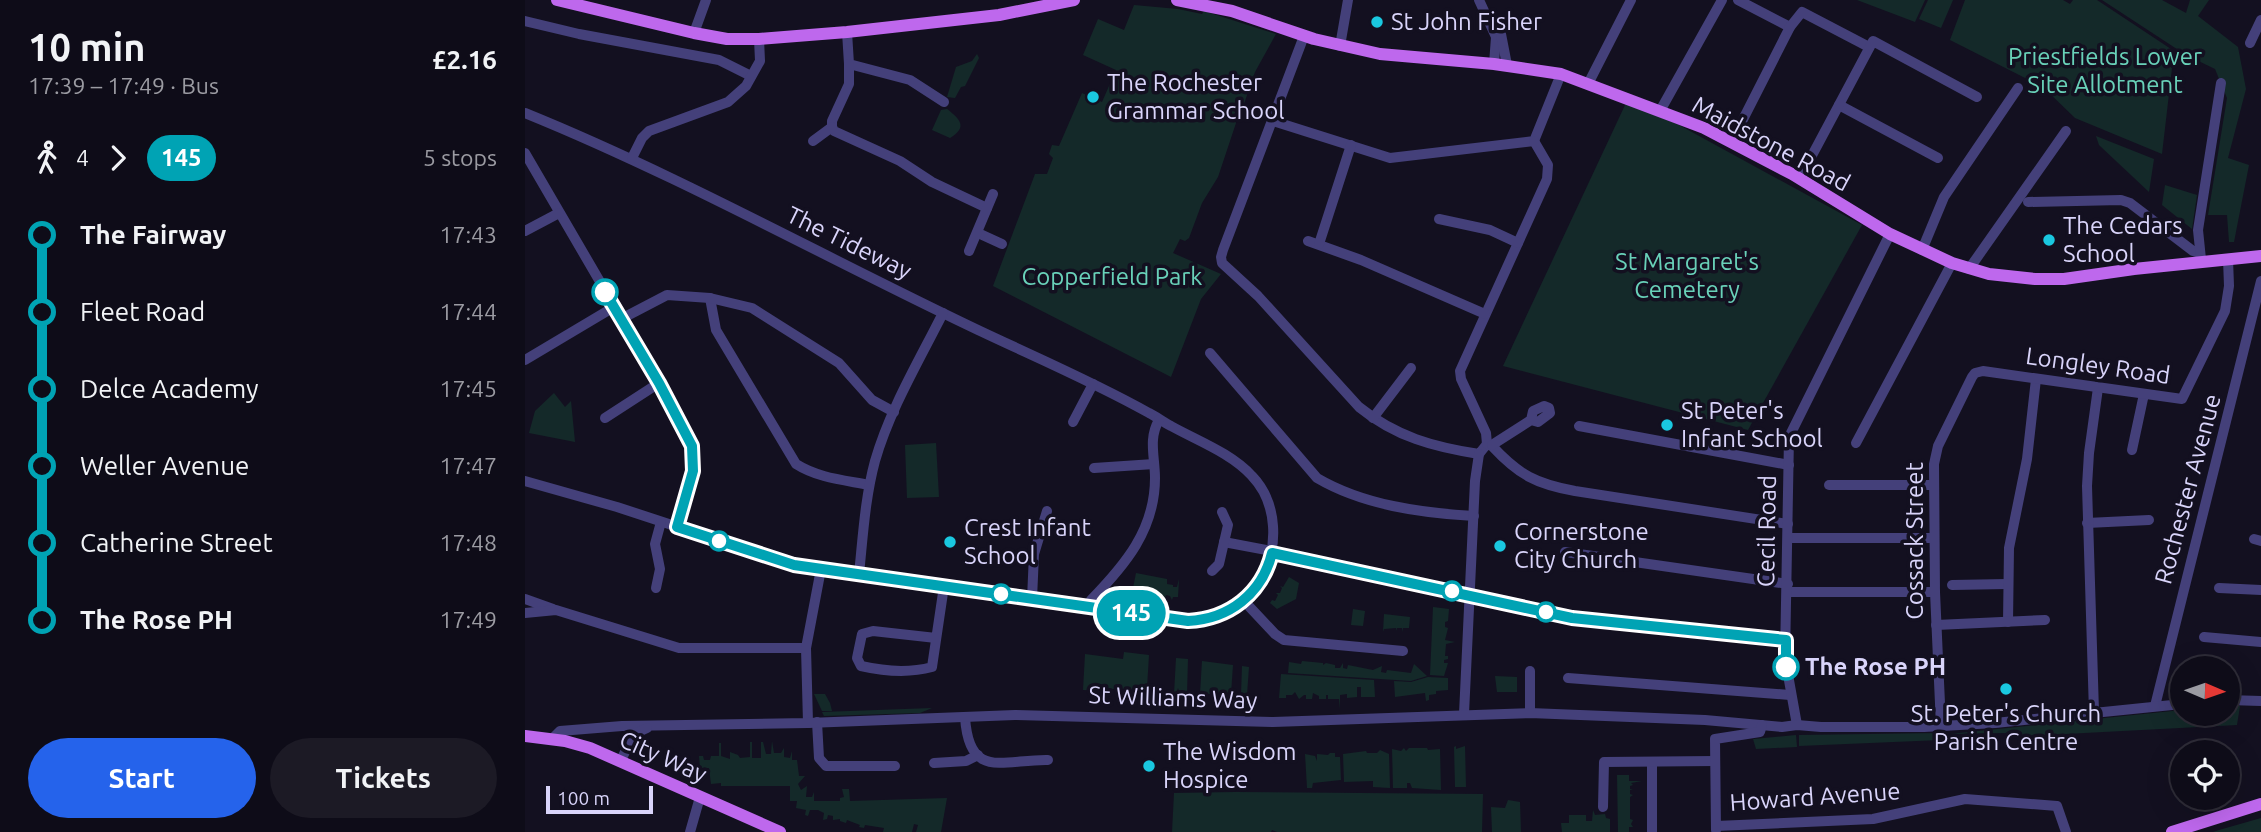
<!DOCTYPE html>
<meta charset="utf-8">
<style>
body{margin:0;font-family:Ubuntu,sans-serif;background:#1c1a25;color:#f1f3f6;height:100vh;display:flex;flex-direction:column;font-size:26px;white-space:nowrap}
*{box-sizing:border-box;margin:0}
p{font-size:23px;color:#9b9ba2}
.icon{flex:none;width:38px;height:38px;fill:none;stroke:currentColor;stroke-width:2;stroke-linecap:round;stroke-linejoin:round}
.map{position:relative;flex:1;overflow:hidden}
.side{display:flex;flex-direction:column;background:#0e0c18;width:525px}
.side>*{flex:none}
.badge{padding:0 14px;border-radius:23px;font-size:24px;line-height:46px}
.needle{width:46px;rotate:92deg}
.controls{position:absolute;left:1645px;top:656px;display:grid;gap:14px}
.controls a{display:grid;place-items:center;width:70px;height:70px;border-radius:50%;background:#0e0c18;box-shadow:0 7px 28px #0002,0 0 0 2px #2e2c37;font-size:35px}
.scale{position:absolute;left:21px;bottom:18px;width:107px;box-sizing:border-box;padding-left:7px;border:4px solid #d9d4fa;border-top:0;font-size:19px;line-height:24px;white-space:nowrap;color:#d9d4fa;-webkit-text-stroke:5px #131020;paint-order:stroke}
.map>.badge{position:absolute;translate:-50% -50%;box-shadow:0 0 0 4px #fff}
.legs{display:flex;align-items:center;gap:10px;height:77px;padding:0 28px;font-size:23px}
.legs p{margin-inline-start:auto}
.summary{display:flex;align-items:center;justify-content:space-between;height:119px;padding:0 28px}
h1{font-size:38px;font-weight:700;line-height:52px}
.button{display:flex;gap:14px;margin-top:auto;padding:14px 28px}
.button a{flex:1;height:80px;border-radius:42px;background:#2563eb;color:#fff;font-size:28px;font-weight:700;line-height:80px;text-align:center}
.button a+a{background:#1c1a25;color:#f1f3f6}
ul{padding:0 28px;list-style:none}
li{display:flex;align-items:center;gap:24px;height:77px;font-size:26px}
li i{display:grid;place-items:center;width:10px;height:100%;margin:0 9px;background:currentColor}
li i::after{content:'';width:18px;height:18px;margin:-9px;border:5px solid;border-radius:50%;background:#0e0c18}
li p{margin-inline-start:auto}
li:first-child i{background:linear-gradient(#0000 50%,currentColor 0)}
li:last-child i{background:linear-gradient(currentColor 50%,#0000 0)}
main{display:flex;flex:1;min-height:0}
.map>svg:first-child{display:block}
.green{fill:#142929}
.lines{fill:none;stroke-linecap:round;stroke-linejoin:round}
.minor{stroke:#44407a;stroke-width:10}
.major{stroke:#be68ed;stroke-width:12}
.line-1-casing{stroke:#fff;stroke-width:16}
.line-1{stroke:#00a3b4;stroke-width:10}
.poi-dot{fill:#1ac8e0;stroke:#131020;stroke-width:2.5}
.stop-1-dot{fill:#fff;stroke:#00a3b4;stroke-width:3.5}
.labels{text-anchor:middle;stroke-width:7;stroke-linejoin:round;paint-order:stroke}
.poi-label{font-size:24px;fill:#d9d4fa;stroke:#131020;text-anchor:start}
.park-label{font-size:24px;fill:#69d1b9;stroke:#131020}
.street-label{font-size:24px;fill:#d9d4fa;stroke:#131020}
.stop-label{font-size:24px;font-weight:bold;fill:#d9d4fa;stroke:#131020;text-anchor:start}
</style>
<main>
<section class="side">
<div class="summary"><div><h1>10 min</h1><p>17:39 – 17:49 · Bus</p></div><b>£2.16</b></div>
<div class="legs"><svg class="icon" aria-label="walk" viewBox="0 0 24 24"><circle cx="13" cy="4" r="2"/><path d="M13 8l-2 6 4 7M11 14l-3 7M7 12l3-4h3l4 4"/></svg>4<svg class="icon" aria-label="forward" viewBox="0 0 24 24"><path d="M9 5l7 7-7 7"/></svg><b class="badge" style="background:#00a3b4;color:#fff">145</b><p>5 stops</p></div>
<ul>
<li><i style="color:#00a3b4"></i><b>The Fairway</b><p>17:43</p></li>
<li><i style="color:#00a3b4"></i><span>Fleet Road</span><p>17:44</p></li>
<li><i style="color:#00a3b4"></i><span>Delce Academy</span><p>17:45</p></li>
<li><i style="color:#00a3b4"></i><span>Weller Avenue</span><p>17:47</p></li>
<li><i style="color:#00a3b4"></i><span>Catherine Street</span><p>17:48</p></li>
<li><i style="color:#00a3b4"></i><b>The Rose PH</b><p>17:49</p></li>
</ul>
<div class="button"><a>Start</a><a>Tickets</a></div>
</section>
<div class="map">
<svg width="1736" height="832" viewBox="0 0 1736 832">
<rect width="100%" height="100%" fill="#131020"/>
<g class="green">
<path d="M1332,0h68l-10,22z"/>
<path d="M1403,0h25l-12,28 -22,-9z"/>
<path d="M1440,0h98l7,4 3,-4h24l77,51 -12,103 -87,-36 -32,-31 -93,-47z"/>
<path d="M1577,0h60l24,13 4,-13h19l-11,16 40,31 8,42 -18,69 21,7 -15,77h-5l-2,-27h-19l19,-117 -12,-29 -29,-14z"/>
<path d="M609,5l44,4 24,5 2,-3 72,23 -21,38 -11,32 -9,13 1,6 -18,54 -16,26 -13,35 -4,3 -5,-2 -7,14 48,21 -20,25 -30,78 -178,-91 42,-112h12l6,-16 -4,-4 3,-9 7,1 23,-53 20,9 14,-32 -33,-15 15,-36 26,11z"/>
<path d="M452,54l2,4 -14,28 -4,1 -6,11 -8,-1 9,-30 16,-6z"/>
<path d="M1101,103l53,22 183,100 -114,205 -245,-64z"/>
<path d="M422,109c13,10 21,18 3,29l-18,-8 9,-20z"/>
<path d="M1571,136l58,23 -5,33 -50,-47z"/>
<path d="M1640,185l32,10 -5,34 -30,-24z"/>
<path d="M29,393l11,14 6,-6 4,41 -46,-9 6,-22z"/>
<path d="M411,443l3,54 -32,1 -2,-53z"/>
<path d="M611,573l31,6v5l6,1v2h4l2,-8 -1,18h-5l-1,3 -2,-4 -4,-1 -1,3 -1,-2 -11,-2 -1,4 -13,-3v-4l-7,2z"/>
<path d="M764,577l10,6 -3,16 -19,10 -7,-6 2,-3 3,1 3,-6 -2,-2h4l2,-5 -2,-2 3,1z"/>
<path d="M908,607l16,2 -1,12 -3,1v5l3,1 -3,12 10,2 -9,2 -1,12h3v3l-4,1v3h4l-4,13 -14,-1z"/>
<path d="M828,609l12,2 -2,15 -12,-1z"/>
<path d="M859,614l26,3 -1,11h-6l-1,4v-4h-5l-1,3v-3l-12,1 -1,3z"/>
<path d="M599,652l25,3 -2,33h-5l-1,3v-3h-6v3l-19,-3 -8,3 -25,-1 2,-36 38,5z"/>
<path d="M651,658l12,1 -1,35h-3l-1,-4h-2l-1,4 -2,-6 -2,6h-2z"/>
<path d="M677,661l31,4 -2,29h-31z"/>
<path d="M777,661l21,2v2l3,-2 9,2v3h5l3,-5v5l4,1 1,-4 25,5 9,-4 -1,6 5,1 1,-3 24,3 3,-9 13,12 -16,5 -123,-8 1,-11 12,2z"/>
<path d="M717,666l7,1 -2,28h-6z"/>
<path d="M756,674l93,6 1,17h-14v-10h-4v10l-10,1v-4l-7,1v14l-1,-10h-11v-4h-2v4h-7v-3l-6,-3 -1,6h-6v-4h-2l-5,4 -4,-7 -3,3h-6v3h-7z"/>
<path d="M970,676l22,1v15h-20z"/>
<path d="M903,677l20,1v12l-12,1v3l-7,1v5l-3,1 -1,-8 -30,4 -1,-16 17,1z"/>
<path d="M289,694h11l5,9 2,8h-10z"/>
<path d="M1703,706h12l-3,19 -230,12 -1,-4 -57,1 233,-24v4h46z"/>
<path d="M407,708l-12,5 -96,3 -2,-4z"/>
<path d="M1414,733l2,7 -142,6v-11z"/>
<path d="M1271,735l1,12 -41,2 -3,-10z"/>
<path d="M247,741l2,12h7l3,-5v9l6,1 2,-7v9h5l2,16h6l-7,8 3,6 6,-4 -1,11h6l2,-5v9h26v-3l4,-1 -2,-8h7l1,12 97,-3 -6,34h-25l2,-7 -4,-1 -2,8h-29l1,-4 -19,-3 -1,3 -5,-1 1,-2 -13,-5 -1,3 -6,-2v-2l-7,1v-4l-5,-1 -1,4 -4,1 1,-7 -6,-3h-8l-2,6 -3,-1 1,-5 -10,-2 1,-7h-7v-15h-69v-3l-10,1 -2,-16h-9l-1,-12h4l1,4h6l1,-4h8v-13h2v13l9,3v-7l8,3 2,3 10,-1v-15h2v16h9v-16h2l3,12h5z"/>
<path d="M931,746v3l9,-3 1,41h-11l-1,-40z"/>
<path d="M879,748l2,3 3,-3h18l1,2 12,-1 1,41 -29,-2 -2,-5h-3v5h-14l-1,-39 9,2z"/>
<path d="M855,750l9,4 1,34 -17,-1v-6l-29,1 -1,-28 23,-3 1,2h10z"/>
<path d="M805,753h5v4h5l1,23 -28,3 -1,5h-5l-2,-34 10,2 2,5v-7l11,1z"/>
<path d="M1092,775h12v6h13l-11,2 2,2 -3,1v3h3l-3,1v4l3,1 -3,2v22l3,1 -2,4 2,3h-4v5h-11z"/>
<path d="M710,792l248,2 -1,38h-205l-5,-2 -1,2h-99l2,-39z"/>
<path d="M983,800l12,2 1,30h-29l-1,-25 14,1z"/>
<path d="M1068,810l2,5 10,-1 1,4 4,1v13h-48l-1,-9h8v-8h17v6h6z"/>
<path d="M1736,818v14h-48l6,-2z"/>
</g>
<g class="lines">
<g class="minor">
<path d="M954,0l17,37 -2,27"/>
<path d="M1213,0l52,27"/>
<path d="M0,21l54,13 140,26 32,16"/>
<path d="M322,32l2,32 61,16 34,22"/>
<path d="M169,33l12,-33"/>
<path d="M976,34l6,31"/>
<path d="M779,36l-81,214 -2,7 1,6 36,33 101,111c37,30 75,40 120,47l8,-10"/>
<path d="M1725,43l11,-23"/>
<path d="M815,46l8,-46"/>
<path d="M324,64v20l-17,37v6l2,4 66,30 32,21 55,26"/>
<path d="M1063,84l43,-84"/>
<path d="M1314,105l99,53"/>
<path d="M1135,111l62,-111"/>
<path d="M0,113c155,63 301,145 453,217 57,27 116,52 171,83 8,4 14,9 22,13 27,15 60,27 81,50 26,27 27,72 9,103 -15,27 -44,42 -75,42l-392,-56 -177,-58 -92,-26"/>
<path d="M748,121l117,37 144,-17 27,-67"/>
<path d="M288,141l19,-14"/>
<path d="M1009,141l14,24 -1,14 -87,192 1,8 25,54 1,11 5,2c27,29 44,38 83,45l213,33"/>
<path d="M1207,141l58,-114 12,-15 67,35"/>
<path d="M0,153l134,230 33,63 1,25 -16,56"/>
<path d="M107,158l10,-20 7,-7 79,-29 18,-16 14,-25 -1,-22"/>
<path d="M1275,178l73,-137 104,56"/>
<path d="M1503,202l93,-2 9,3 63,48 7,2"/>
<path d="M914,219l51,11 28,13"/>
<path d="M0,231l34,-18"/>
<path d="M453,233l24,11"/>
<path d="M783,241l53,19 124,54"/>
<path d="M794,244l32,-99"/>
<path d="M1397,250l22,-53 74,-109"/>
<path d="M444,251l24,-57"/>
<path d="M1676,259l-3,-29 23,-147"/>
<path d="M1444,269l97,-138"/>
<path d="M185,298l6,32 80,134c22,14 48,16 73,21"/>
<path d="M96,319l46,-24 43,3 42,10 87,55 33,37 22,12"/>
<path d="M685,353l107,125c46,27 104,35 157,38"/>
<path d="M0,360l89,-53"/>
<path d="M80,418l54,-35"/>
<path d="M848,418l38,-50"/>
<path d="M548,422l20,-38"/>
<path d="M1054,426l210,39"/>
<path d="M1331,443l96,-180"/>
<path d="M967,445l39,-25 7,2 12,-9 -1,-5 -5,-2 -11,5 -2,9"/>
<path d="M1607,450l12,-56"/>
<path d="M569,468l60,-4"/>
<path d="M1304,485h105"/>
<path d="M1562,523l62,-3"/>
<path d="M1263,538h146"/>
<path d="M1729,539l7,2"/>
<path d="M699,542l48,9"/>
<path d="M1040,552l223,32"/>
<path d="M747,553l300,65 214,22"/>
<path d="M687,571l7,-7 9,-39 -6,-13"/>
<path d="M334,574c4,-38 6,-76 16,-113 15,-52 44,-100 68,-148"/>
<path d="M1427,585l55,-1"/>
<path d="M131,588l4,-19 -5,-25 6,-22"/>
<path d="M1694,588l42,2"/>
<path d="M1262,592h148"/>
<path d="M0,599l28,10"/>
<path d="M507,599l2,-45 13,-43"/>
<path d="M719,601l31,33 9,6 119,11"/>
<path d="M565,607l1,-7c34,-35 64,-70 64,-122 0,-21 -7,-39 4,-58"/>
<path d="M0,613l31,-3 123,38h127"/>
<path d="M1483,622l1,-74 18,-89 9,-80"/>
<path d="M1411,625l109,-5"/>
<path d="M1679,637l57,5"/>
<path d="M411,638l-63,-7 -11,3 -5,24 4,8c22,5 49,7 71,1l12,-81"/>
<path d="M1005,671v42"/>
<path d="M1043,678l222,17"/>
<path d="M1703,700l33,1"/>
<path d="M1630,706l106,-425"/>
<path d="M1569,712l-7,-226 2,-33 9,-65"/>
<path d="M939,714l11,-233 4,-27"/>
<path d="M440,717c4,64 39,42 83,43"/>
<path d="M292,722l2,36 7,8h69"/>
<path d="M283,723l-2,-75 15,-79"/>
<path d="M1272,725l-12,-67 4,-221 101,-203"/>
<path d="M1416,726l-6,-134 -1,-128 4,-18 34,-69 3,-4 8,-2 199,28 43,-88 4,-25 -1,-27"/>
<path d="M27,739l8,-8 62,-5 186,-3 207,-8 258,7 257,-9 175,7 77,7 15,-2 24,2h103l71,-4 187,-19"/>
<path d="M96,760l13,-26 13,-6"/>
<path d="M1127,762v70"/>
<path d="M409,763l32,-2 12,-6"/>
<path d="M1078,807l1,-45 111,-1"/>
<path d="M1191,826l157,-7 92,-20 92,7 9,26"/>
<path d="M1191,830l-1,-91 45,-7 2,-7"/>
<path d="M165,832l10,-35"/>
</g>
<g class="major">
<path d="M32,0l137,33 33,6h32l88,-7 152,-17 75,-15"/>
<path d="M652,0l55,11 82,28 66,15 114,10 67,10 143,54 88,46 98,60 62,29 37,11 46,5h29l70,-10 127,-13"/>
<path d="M0,736l40,5 25,7 190,84"/>
<path d="M1647,832l89,-28"/>
</g>
</g>
<g class="lines">
<g class="line-1-casing">
<path id="line-1" d="M80,292l54,91 33,63 1,25 -16,56 117,38 394,56c41,-2 74,-27 84,-68l300,65 214,22v27"/>
</g>
<use href="#line-1" class="line-1"/>
</g>
<g class="poi-dot">
<circle cx="852" cy="22" r="7"/>
<circle cx="568" cy="97" r="7"/>
<circle cx="1524" cy="240" r="7"/>
<circle cx="1142" cy="425" r="7"/>
<circle cx="425" cy="542" r="7"/>
<circle cx="975" cy="546" r="7"/>
<circle cx="1481" cy="689" r="7"/>
<circle cx="624" cy="766" r="7"/>
</g>
<g class="stop-1-dot">
<circle cx="80" cy="292" r="12"/>
<circle cx="194" cy="541" r="9"/>
<circle cx="927" cy="591" r="9"/>
<circle cx="476" cy="594" r="9"/>
<circle cx="1021" cy="612" r="9"/>
<circle cx="1261" cy="667" r="12"/>
</g>
<g class="labels">
<g class="poi-label">
<text x="866" y="30">St John Fisher</text>
<text x="582" y="91">The Rochester<tspan x="582" dy="28">Grammar School</tspan></text>
<text x="1538" y="234">The Cedars<tspan x="1538" dy="28">School</tspan></text>
<text x="1156" y="419">St Peter's<tspan x="1156" dy="28">Infant School</tspan></text>
<text x="439" y="536">Crest Infant<tspan x="439" dy="28">School</tspan></text>
<text x="989" y="540">Cornerstone<tspan x="989" dy="28">City Church</tspan></text>
<text x="1481" y="722" text-anchor="middle">St. Peter's Church<tspan x="1481" dy="28">Parish Centre</tspan></text>
<text x="638" y="760">The Wisdom<tspan x="638" dy="28">Hospice</tspan></text>
</g>
<g class="park-label">
<text x="1580" y="65">Priestfields Lower<tspan x="1580" dy="28">Site Allotment</tspan></text>
<text x="1162" y="270">St Margaret's<tspan x="1162" dy="28">Cemetery</tspan></text>
<text x="587" y="285">Copperfield Park</text>
</g>
<g class="street-label">
<text transform="translate(1246 144) rotate(28)" y="8">Maidstone Road</text>
<text transform="translate(324 243) rotate(26)" y="8">The Tideway</text>
<text transform="translate(1573 366) rotate(8)" y="8">Longley Road</text>
<text transform="translate(1663 489) rotate(-75)" y="8">Rochester Avenue</text>
<text transform="translate(1242 531) rotate(-89)" y="8">Cecil Road</text>
<text transform="translate(1390 541) rotate(-90)" y="8">Cossack Street</text>
<text transform="translate(648 698) rotate(2)" y="8">St Williams Way</text>
<text transform="translate(138 757) rotate(24)" y="8">City Way</text>
<text transform="translate(1290 797) rotate(-4)" y="8">Howard Avenue</text>
</g>
<g class="stop-label">
<text x="1280" y="675">The Rose PH</text>
</g>
</g>
</svg>
<div class="controls">
<a><svg class="needle" viewBox="-14 -14 28 28"><path d="M0-13l5 13h-10z" fill="#e53935"/><path d="M0 13l5-13h-10z" fill="#9b9ba2"/></svg></a>
<a><svg class="icon" aria-label="locate" viewBox="0 0 24 24"><circle cx="12" cy="12" r="6"/><path d="M12 2v4M12 18v4M2 12h4M18 12h4"/></svg></a>
</div>
<div class="scale">100 m</div>
<b class="badge" style="left:606px;top:613px;background:#00a3b4;color:#fff">145</b>
</div>
</main>
